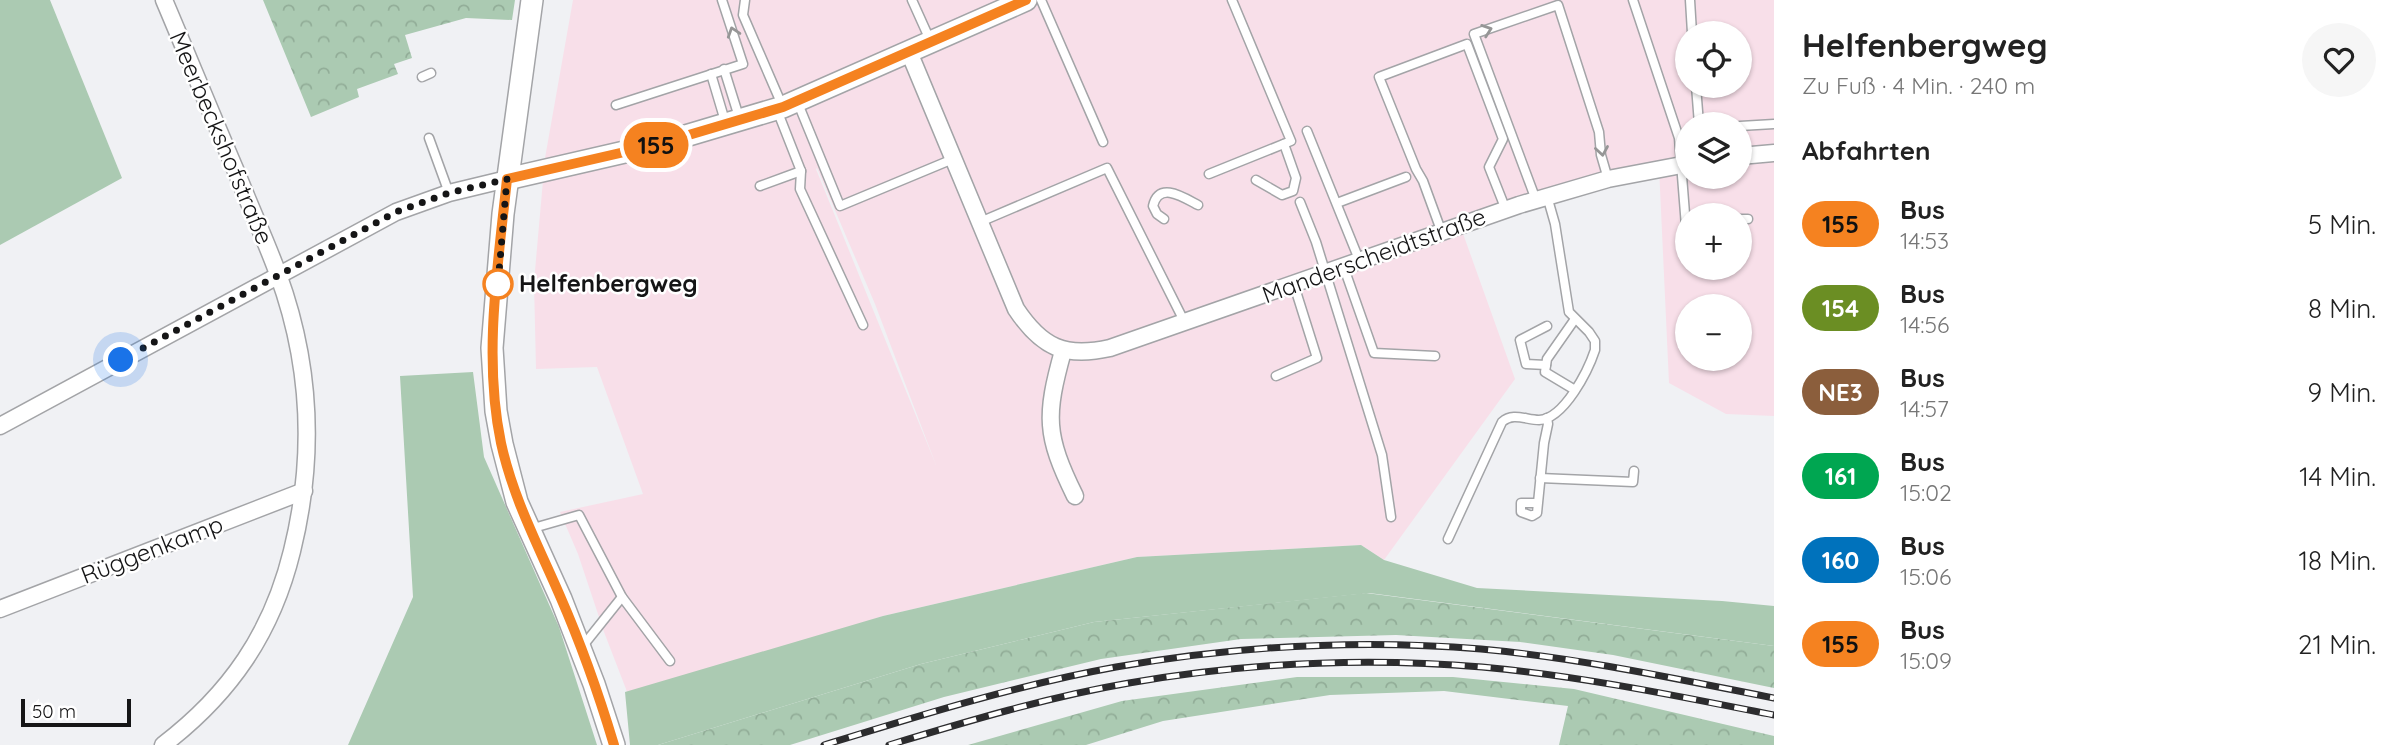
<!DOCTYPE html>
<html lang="de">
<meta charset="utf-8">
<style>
body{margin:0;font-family:Quicksand,sans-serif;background:#f6f6f6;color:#222;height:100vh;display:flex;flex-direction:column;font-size:26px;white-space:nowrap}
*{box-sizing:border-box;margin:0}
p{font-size:23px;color:#767676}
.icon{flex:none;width:38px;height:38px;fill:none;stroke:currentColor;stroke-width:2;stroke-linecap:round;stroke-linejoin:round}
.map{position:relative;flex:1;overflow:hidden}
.drawer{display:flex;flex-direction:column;background:#fff;width:630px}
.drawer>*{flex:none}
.badge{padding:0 14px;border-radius:23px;font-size:24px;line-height:46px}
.tools{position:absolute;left:1675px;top:21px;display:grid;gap:14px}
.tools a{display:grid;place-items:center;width:77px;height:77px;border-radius:50%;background:#fff;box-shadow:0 2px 5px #0004;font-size:35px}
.scale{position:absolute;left:21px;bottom:18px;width:110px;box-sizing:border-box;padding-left:7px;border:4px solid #151516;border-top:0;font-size:19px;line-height:24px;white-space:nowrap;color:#151516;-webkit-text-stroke:5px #fff;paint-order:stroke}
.you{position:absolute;width:35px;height:35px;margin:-18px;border:5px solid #fff;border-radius:50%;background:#1a73e8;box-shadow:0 0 0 10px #1a73e833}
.map>.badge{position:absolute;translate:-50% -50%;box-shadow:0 0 0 4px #fff}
h2{padding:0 28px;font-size:26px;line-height:63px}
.round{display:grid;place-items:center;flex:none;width:74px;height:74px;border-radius:37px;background:#f6f6f6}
.summary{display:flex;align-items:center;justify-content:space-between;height:119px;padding:0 28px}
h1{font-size:33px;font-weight:700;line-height:52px}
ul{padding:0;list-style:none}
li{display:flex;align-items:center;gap:21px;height:84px;padding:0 28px}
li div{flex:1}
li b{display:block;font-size:26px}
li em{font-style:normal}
li .badge{min-width:77px;font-weight:700;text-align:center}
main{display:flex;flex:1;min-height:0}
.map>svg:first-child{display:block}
.commercial{fill:#f8dfe9;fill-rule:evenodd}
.green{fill:#abcab2}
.forest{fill:url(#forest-crowns)}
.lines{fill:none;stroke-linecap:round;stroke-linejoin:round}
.lane-casing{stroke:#a3a4a7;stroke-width:11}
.street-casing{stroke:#a3a4a7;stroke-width:19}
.secondary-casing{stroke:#a3a4a7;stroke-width:24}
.lane{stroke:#fff;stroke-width:8}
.street{stroke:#fff;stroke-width:16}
.secondary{stroke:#fff;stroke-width:21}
.rail-casing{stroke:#2c2c2e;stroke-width:7}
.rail{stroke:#fff;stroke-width:4.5;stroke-dasharray:13;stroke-linecap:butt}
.oneway{stroke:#969696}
.line-casing{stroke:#fff;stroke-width:16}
.line{stroke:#f58220;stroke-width:10}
.walk{stroke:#151516;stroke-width:7;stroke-dasharray:0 12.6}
.stop-dot{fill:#fff;stroke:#f58220;stroke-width:3.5}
.labels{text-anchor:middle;stroke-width:5;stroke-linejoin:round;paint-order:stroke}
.street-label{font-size:24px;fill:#151516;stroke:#fff}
.stop-label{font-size:24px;font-weight:bold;fill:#151516;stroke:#fff;text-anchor:start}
</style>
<main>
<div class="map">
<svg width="1774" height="745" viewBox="0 0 1774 745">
<defs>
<pattern id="forest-crowns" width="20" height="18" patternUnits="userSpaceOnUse" patternTransform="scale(1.75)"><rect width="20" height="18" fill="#abcab2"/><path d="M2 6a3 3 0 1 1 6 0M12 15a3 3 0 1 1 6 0" fill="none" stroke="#92ad98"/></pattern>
</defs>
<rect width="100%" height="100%" fill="#f0f1f4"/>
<path class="commercial" d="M573,0h1201v416l-48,-2 -57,-31 -10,-216 -198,61 54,151 -131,181 -23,-15 -224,12 -254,59 -252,86 -27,-70 -26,-78 -18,-42 83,-18 -46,-127 -61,2 -2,-87 11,-124zM1687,33h53v53h-53zM1687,124h53v53h-53zM817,168l58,136 61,161 -120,-296zM1687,215h53v53h-53zM1687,306h53v53h-53z"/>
<g class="green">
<path d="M0,0h50l72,178 -122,67z"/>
<path d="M473,372l11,85 75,170 38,118h-249l65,-148 -13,-221z"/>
<path d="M1361,545l23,15 93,28 245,13 52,5v40l-405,-53 -275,29 -173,42 -263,81h-28l-5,-53 258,-76 254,-59z"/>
</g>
<g class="forest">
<path d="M263,0h252l-3,20 -46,-2 -61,17 7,23 -18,6 4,10 -41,15 2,8 -48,20z"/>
<path d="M1366,593l408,53v42l-161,-33 -93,-13 -124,-7 -155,4 -140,20 -157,38 -154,48h-132l263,-81 173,-42z"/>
<path d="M1297,677h156l121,12 200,47v9h-215l9,-39 -124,-15 -114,4 -167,26 -77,24h-118l154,-44z"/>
</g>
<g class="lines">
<g class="lane-casing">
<g id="lane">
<path d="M745,0l-2,15 39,90"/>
<path d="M912,0l18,40"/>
<path d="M1041,0l62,142"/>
<path d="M1633,0l46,138 8,101"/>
<path d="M1690,0l2,33"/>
<path d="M724,69l15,48"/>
<path d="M711,74l14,47"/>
<path d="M422,77l9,-4"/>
<path d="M1696,86l3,38"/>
<path d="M797,101l43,105 113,-47"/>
<path d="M616,105l127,-41 -21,-64"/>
<path d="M1740,126l34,-2"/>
<path d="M1307,131l53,131"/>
<path d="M429,138l20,55"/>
<path d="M801,171l-1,18 63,136"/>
<path d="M1209,174l82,-33 -59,-141"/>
<path d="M1256,180l26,15 11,-4 3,-13 -12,-34"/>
<path d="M760,186l41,-15 -24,-61"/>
<path d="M1536,200l-62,-166 84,-29 41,127 2,23 7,24"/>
<path d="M1300,202l16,40 66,213 9,62"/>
<path d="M1337,203l69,-26"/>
<path d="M1164,219l-7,-5 -4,-8c6,-25 30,-9 45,-1"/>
<path d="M1740,219h8"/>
<path d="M980,222l127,-54 78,155"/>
<path d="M1442,233l-19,-52 -7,-12 -37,-92 88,-33 36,95 -14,28 17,43"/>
<path d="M1344,268l30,85 61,3"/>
<path d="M1546,365l-20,-1 -6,-24 27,-14"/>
<path d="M1276,376l41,-18 -23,-73"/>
<path d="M1575,390l-30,-18 2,-13 28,-40"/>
<path d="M1540,478l93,4 1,-11"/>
<path d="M1538,503h-17v9l11,4 5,-3 7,-70 4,-19 -1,-6"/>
<path d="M530,529l49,-14 43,82 48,64"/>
<path d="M1448,539l54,-117c11,-10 24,-2 37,-2 25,-1 49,-49 56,-70v-9l-6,-9 -20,-20 -14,-88 -8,-28"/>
<path d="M582,647l40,-50"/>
</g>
</g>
<g class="street-casing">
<g id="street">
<path d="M909,52l107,257c26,39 49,49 94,39l409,-143 89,-26 79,-15"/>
<path d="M1740,156l34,-3"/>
<path d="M1063,351c-18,65 -18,84 12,145"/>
<path d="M0,426l396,-214 53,-19 58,-14"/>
<path d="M0,609l304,-118"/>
<path d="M163,745c67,-51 109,-112 129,-194 23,-93 19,-187 -14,-277 -12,-33 -27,-65 -40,-98 -25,-58 -49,-117 -74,-176"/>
</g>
</g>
<g class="secondary-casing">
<g id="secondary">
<path d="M532,0l-29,214 -11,134 4,63 6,33 15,58 44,97 33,85 20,61"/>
<path d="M507,179l148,-34 128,-38 243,-107"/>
</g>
</g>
<use href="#lane" class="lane"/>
<use href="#street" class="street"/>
<use href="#secondary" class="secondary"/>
<g class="rail-casing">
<g id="rail">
<path d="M824,745c97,-30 193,-60 292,-78 120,-21 244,-28 365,-18 99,9 196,30 293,49"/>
<path d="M889,745c79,-24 159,-48 240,-62 116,-20 236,-26 353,-16 99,9 195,29 292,48"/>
</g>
</g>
<use href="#rail" class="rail"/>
</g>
<defs><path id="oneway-chevron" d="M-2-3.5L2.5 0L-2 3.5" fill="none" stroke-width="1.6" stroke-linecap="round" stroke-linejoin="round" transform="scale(1.75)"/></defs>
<g class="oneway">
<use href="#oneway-chevron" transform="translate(1487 30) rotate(-19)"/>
<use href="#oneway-chevron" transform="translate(733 32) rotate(-108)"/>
<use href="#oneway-chevron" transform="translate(1602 151) rotate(81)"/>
</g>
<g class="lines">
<g class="line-casing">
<path id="line" d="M614,745c-15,-50 -33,-101 -54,-149 -22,-51 -47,-98 -59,-153 -18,-86 -3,-178 6,-264l148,-34 128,-38 243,-107"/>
</g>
<use href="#line" class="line"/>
<path class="walk" d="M121,360l275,-148 53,-19 58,-14 -9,105"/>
</g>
<circle class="stop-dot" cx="498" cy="284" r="14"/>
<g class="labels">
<g class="street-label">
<text transform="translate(221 138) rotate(67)" y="8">Meerbeckshofstraße</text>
<text transform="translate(1374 256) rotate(-20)" y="8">Manderscheidtstraße</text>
<text transform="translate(152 550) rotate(-21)" y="8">Rüggenkamp</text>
</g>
<g class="stop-label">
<text x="519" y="292">Helfenbergweg</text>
</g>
</g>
</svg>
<div class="tools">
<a><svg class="icon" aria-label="locate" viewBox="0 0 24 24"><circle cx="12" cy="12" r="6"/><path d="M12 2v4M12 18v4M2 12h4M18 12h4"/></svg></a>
<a><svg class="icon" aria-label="layers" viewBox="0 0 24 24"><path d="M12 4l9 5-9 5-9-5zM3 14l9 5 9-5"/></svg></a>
<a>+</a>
<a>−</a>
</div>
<div class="scale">50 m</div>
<div class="you" style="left:121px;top:360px"></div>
<b class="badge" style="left:656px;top:145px;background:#f58220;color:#111">155</b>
</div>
<section class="drawer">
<div class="summary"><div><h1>Helfenbergweg</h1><p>Zu Fuß · 4 Min. · 240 m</p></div><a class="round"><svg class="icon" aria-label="heart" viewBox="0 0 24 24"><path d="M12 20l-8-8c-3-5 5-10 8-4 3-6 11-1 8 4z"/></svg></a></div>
<h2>Abfahrten</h2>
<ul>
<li><span class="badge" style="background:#f58220;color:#111">155</span><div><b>Bus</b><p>14:53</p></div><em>5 Min.</em></li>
<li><span class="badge" style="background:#6b8e23;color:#fff">154</span><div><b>Bus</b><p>14:56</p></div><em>8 Min.</em></li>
<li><span class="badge" style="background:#8b5e3c;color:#fff">NE3</span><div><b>Bus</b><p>14:57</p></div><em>9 Min.</em></li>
<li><span class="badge" style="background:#00a651;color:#fff">161</span><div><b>Bus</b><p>15:02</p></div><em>14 Min.</em></li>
<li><span class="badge" style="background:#0072bc;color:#fff">160</span><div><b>Bus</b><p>15:06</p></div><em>18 Min.</em></li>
<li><span class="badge" style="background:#f58220;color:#111">155</span><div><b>Bus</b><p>15:09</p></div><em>21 Min.</em></li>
</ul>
</section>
</main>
